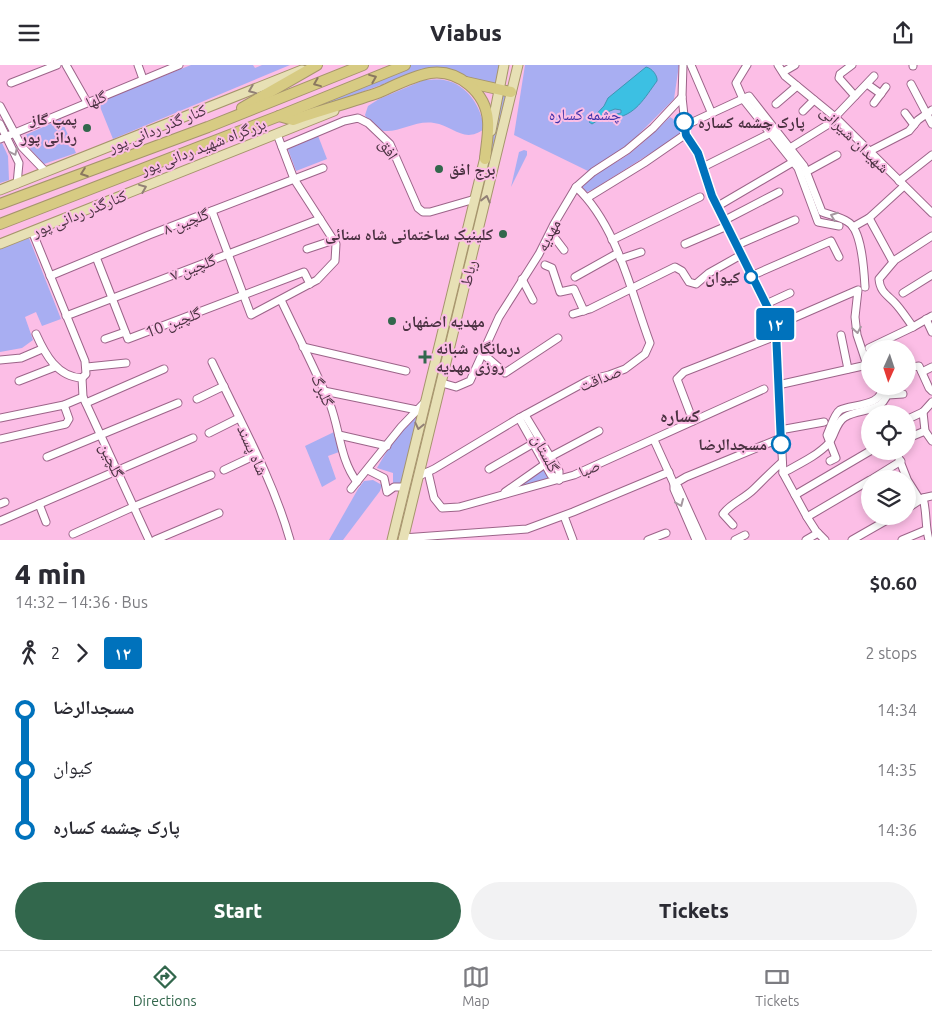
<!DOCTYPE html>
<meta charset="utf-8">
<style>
body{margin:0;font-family:Ubuntu,"Noto Naskh Arabic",sans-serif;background:#f2f2f3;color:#2b2b33;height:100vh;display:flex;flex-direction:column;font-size:19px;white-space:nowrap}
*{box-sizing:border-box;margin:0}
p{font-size:16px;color:#7c7c81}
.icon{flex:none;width:28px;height:28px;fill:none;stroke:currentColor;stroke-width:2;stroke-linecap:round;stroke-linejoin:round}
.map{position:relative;height:475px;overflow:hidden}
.drawer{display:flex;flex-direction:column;background:#fff;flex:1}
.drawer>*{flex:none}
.badge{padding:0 10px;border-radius:4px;font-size:18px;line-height:32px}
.needle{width:32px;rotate:183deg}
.controls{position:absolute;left:861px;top:275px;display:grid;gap:10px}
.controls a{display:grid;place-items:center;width:55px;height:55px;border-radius:50%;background:#fff;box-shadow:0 2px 8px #0003;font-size:25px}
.map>.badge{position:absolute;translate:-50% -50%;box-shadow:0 0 0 2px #fff}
.legs{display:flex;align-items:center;gap:8px;height:55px;padding:0 15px;font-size:16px}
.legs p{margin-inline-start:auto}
.summary{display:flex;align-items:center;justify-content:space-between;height:85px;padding:0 15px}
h1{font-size:28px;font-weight:800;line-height:38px}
.button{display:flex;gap:10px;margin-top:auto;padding:10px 15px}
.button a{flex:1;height:58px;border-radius:30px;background:#32674c;color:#fff;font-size:20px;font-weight:800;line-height:58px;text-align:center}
.button a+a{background:#f2f2f3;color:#2b2b33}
ul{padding:0 15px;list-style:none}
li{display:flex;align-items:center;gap:18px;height:60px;font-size:19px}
li i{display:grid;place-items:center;width:8px;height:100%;margin:0 6px;background:currentColor}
li i::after{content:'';width:12px;height:12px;margin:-6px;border:4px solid;border-radius:50%;background:#fff}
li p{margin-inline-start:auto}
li:first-child i{background:linear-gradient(#0000 50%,currentColor 0)}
li:last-child i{background:linear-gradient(currentColor 50%,#0000 0)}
header{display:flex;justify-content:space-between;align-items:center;height:65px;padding:0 15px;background:#fff;font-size:22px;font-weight:800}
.dock{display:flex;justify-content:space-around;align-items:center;height:70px;border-top:1px solid #e1e1e2;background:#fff;font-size:14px;color:#7c7c81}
.dock a{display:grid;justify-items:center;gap:2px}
.dock .selected{color:#32674c}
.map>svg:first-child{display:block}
.green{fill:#a8aef2}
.water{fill:#3cc0e3;stroke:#4095b3}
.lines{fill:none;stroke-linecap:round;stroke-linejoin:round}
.minor-casing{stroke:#9c6489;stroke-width:9}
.major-casing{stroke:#a6956c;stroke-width:11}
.highway-casing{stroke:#a6956c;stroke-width:12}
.minor{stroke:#fff;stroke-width:7}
.major{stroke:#e7e0b5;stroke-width:9}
.highway{stroke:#d7cb83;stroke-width:10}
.oneway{stroke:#8a775f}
.oneway2{stroke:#918076}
.oneway3{stroke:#a598a0}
.line-1-casing{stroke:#fff;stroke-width:11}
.line-1{stroke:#0072bc;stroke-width:8}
.stop-1-dot{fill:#fff;stroke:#0072bc;stroke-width:2.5}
.poi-dot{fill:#32674c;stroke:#fcbee6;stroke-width:2}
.labels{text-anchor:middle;stroke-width:4;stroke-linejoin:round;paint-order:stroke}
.street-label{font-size:16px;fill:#4b3242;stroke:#fcbee6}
.park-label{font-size:16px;fill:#3e30a8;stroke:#fcbee6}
.poi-label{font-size:16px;font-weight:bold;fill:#4b3242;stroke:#fcbee6;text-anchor:start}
.stop-label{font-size:16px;font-weight:bold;fill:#4b3242;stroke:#fcbee6;text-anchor:end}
.neighbourhood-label{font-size:18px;font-weight:bold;fill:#4b3242;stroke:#fcbee6}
</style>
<header><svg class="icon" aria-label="menu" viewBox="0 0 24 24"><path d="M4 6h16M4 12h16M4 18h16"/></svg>Viabus<svg class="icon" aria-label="share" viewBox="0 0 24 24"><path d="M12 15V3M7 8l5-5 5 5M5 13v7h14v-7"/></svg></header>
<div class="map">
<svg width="932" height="475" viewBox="0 0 932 475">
<rect width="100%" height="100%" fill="#fcbee6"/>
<g class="green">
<path d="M191,0h62l2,3 7,-3h28l-177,74 -15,-37z"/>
<path d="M407,0h92l-3,19 -34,-8 -43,-5 -98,36 -1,-5z"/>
<path d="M525,0h154l-5,34 -47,47 -39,25 -74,-36z"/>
<path d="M424,15c6,0 14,-1 20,0 23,4 38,27 40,49 -20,15 -30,-3 -50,-6 -18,-3 -33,9 -49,8 -11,-1 -16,-7 -20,-16l3,-9 11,-7z"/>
<path d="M503,31h5l-40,160 -3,-1z"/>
<path d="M670,52c8,5 10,8 11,17l-87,55 -7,3 -5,-5c12,-14 29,-21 44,-31 16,-11 30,-26 44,-39z"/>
<path d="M61,54l15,34 -32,11 -13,-14 -8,-14z"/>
<path d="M317,68l10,26 -31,12 -10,-27z"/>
<path d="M2,78l6,13 1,24 -9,3v-39z"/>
<path d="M524,85l3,1v4l-16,32 8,-35z"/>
<path d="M29,173l32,81 -19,7 -6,-14 -11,5 8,23 -11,8 -22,4v-103z"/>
<path d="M418,349l-17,69 -8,1v-11l-16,-5c11,-20 24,-37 41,-54z"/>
<path d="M334,367l5,20 -11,4 8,23 -14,8 -17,-41z"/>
<path d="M544,403l6,10 -42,13z"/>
<path d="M373,415l9,5 -2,6 -37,49h-14l29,-51 6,-8z"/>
</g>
<path class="water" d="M646,2c6,1 12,9 11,14 -12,16 -22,36 -45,37v-3l9,-2v-3l-6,-1 -13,5 1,1h8v3l-11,1 -8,5 -3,-2 15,-16 4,-8z"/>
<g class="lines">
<g class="minor-casing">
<g id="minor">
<path d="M66,0l21,37"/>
<path d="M138,0l5,14"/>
<path d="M683,0l-1,32 4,37 12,19 14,43 62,124 2,11 7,142 24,44 9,14 9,9"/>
<path d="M691,0l21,49"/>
<path d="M747,0l-11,18 7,16 55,69 20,54 21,4"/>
<path d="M778,0l7,11 50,41 97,96"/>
<path d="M852,0l-12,9 -1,4 16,18"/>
<path d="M913,0v1"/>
<path d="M783,7l12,-7"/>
<path d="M11,18l46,-18"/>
<path d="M867,19l14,10"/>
<path d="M911,19l21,40"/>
<path d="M874,38l12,-16"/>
<path d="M776,39l21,-18"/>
<path d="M0,41l22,41 24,25"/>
<path d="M803,46l11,-11"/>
<path d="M905,48l9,12"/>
<path d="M835,52l39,-41"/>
<path d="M0,59l19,39 -2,21"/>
<path d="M684,61l65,-30 55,70 18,46c8,3 19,5 26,10 14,8 16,49 17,65"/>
<path d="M0,74l179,-74"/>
<path d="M282,82l62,-26 14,-3 10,5 22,21 28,64 5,4h7l45,-13"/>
<path d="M790,83l47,-29"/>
<path d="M870,86l39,-20 9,-11 14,-10"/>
<path d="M703,102l68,-34"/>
<path d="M806,107l31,-17"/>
<path d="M899,116l33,-26"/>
<path d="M587,133l57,-35 42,-29"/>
<path d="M718,141l75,-44"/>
<path d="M212,146l39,104 66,-35 18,-19 1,-17 -42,-65 -17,-45"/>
<path d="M869,153l24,44"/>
<path d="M725,155l54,-28"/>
<path d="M853,162l16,-9 35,-32"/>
<path d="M32,166l53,130 1,13 -4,4c-25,-1 -37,-24 -46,-44"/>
<path d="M551,168l13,17"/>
<path d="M612,175l88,-43"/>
<path d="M685,179l42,-18"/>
<path d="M737,180l58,-25"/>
<path d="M307,184l27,-9"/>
<path d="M96,192l32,82 176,-67 6,12"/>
<path d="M620,194l21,-7"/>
<path d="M545,200l7,3 8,24 14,-3 10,22"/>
<path d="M50,211l99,-41 174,-67"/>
<path d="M751,211l80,-35 8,16"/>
<path d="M575,212l43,-24"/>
<path d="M522,214l11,21"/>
<path d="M903,228l29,-18"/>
<path d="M281,235c16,34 34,69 49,104 10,26 10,56 27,78"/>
<path d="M766,239l24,-11"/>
<path d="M573,249l17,-5 85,-42 7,4 7,11 7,2 13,-11 32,-18"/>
<path d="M66,251l254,-97"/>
<path d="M926,254l6,13"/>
<path d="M775,261l83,-36 -3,27 2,18 10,30 3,3"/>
<path d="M913,262c-6,-8 -12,-18 -19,-25 -8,-8 -14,-11 -15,-23l16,-19 37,-24"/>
<path d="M841,270l7,34"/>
<path d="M105,274l20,-7"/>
<path d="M303,282l103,24"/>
<path d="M870,285l-1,-2 44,-21 19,-11"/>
<path d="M482,288l23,20 53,-35"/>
<path d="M0,295l21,-2 21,-9"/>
<path d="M212,297c27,57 61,117 78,178"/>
<path d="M87,302l39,-4"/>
<path d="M911,302l8,-1 10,22 3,3"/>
<path d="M922,307l10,-5"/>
<path d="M82,313l1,19 66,143"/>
<path d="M19,316l36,-14"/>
<path d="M442,318l14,4 14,-6 29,-64 40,-63 15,-30 22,-37 17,-15 34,-22 26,-22 29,-31"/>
<path d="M778,320l89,-20"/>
<path d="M324,326l93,19"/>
<path d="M888,330l15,-1"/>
<path d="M197,334l27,-13"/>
<path d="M86,338l78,-34"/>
<path d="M923,347l2,19 7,10"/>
<path d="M525,350l34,56v9"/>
<path d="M0,353l64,-13 19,-8"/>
<path d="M519,353l32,57 8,5"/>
<path d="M908,354l15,-7 9,-10"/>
<path d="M693,356l-16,-42 7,-7 92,-36"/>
<path d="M780,365l44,-8"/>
<path d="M209,368l30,-15"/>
<path d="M339,370l48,11"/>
<path d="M908,373l17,-7"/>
<path d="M0,374l66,-15 3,-5 -5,-14"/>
<path d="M654,375l20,44 12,-7 95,-39"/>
<path d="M896,386l11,28"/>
<path d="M47,392l131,-54"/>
<path d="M550,392l49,-26"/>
<path d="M830,396l6,-3 -9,-23c3,-6 7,-21 13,-25 11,-6 44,-3 42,-24"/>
<path d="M489,404l45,-26"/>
<path d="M224,405l32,-15"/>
<path d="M368,405l16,8 3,14 7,-5h11"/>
<path d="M428,407l6,26 8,10 17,-1 115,-32 190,-86"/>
<path d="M783,408c16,-9 34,-17 46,-30 6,-8 7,-21 16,-26 17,-10 41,-2 44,-31"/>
<path d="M419,411l15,-7 85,-51 70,-38 20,-5 16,-6 20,-15 5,-11c-19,-51 -33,-118 -74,-156"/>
<path d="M872,414l29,-18"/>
<path d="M908,416l12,19"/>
<path d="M351,424l50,-62 24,-25"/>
<path d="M505,427l40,-28"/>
<path d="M795,430l75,-44"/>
<path d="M923,433c4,14 2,28 6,42"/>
<path d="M0,439l5,-2"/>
<path d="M39,439l7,18"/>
<path d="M908,443l15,-10 9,-2"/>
<path d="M564,451l9,24"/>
<path d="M807,452l63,-37"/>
<path d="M0,456l193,-83"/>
<path d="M733,460l-10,-11c8,-11 21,-15 31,-25 9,-9 18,-18 28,-27"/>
<path d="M73,469l60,-27 78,-32"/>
<path d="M403,473l124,-9 46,-17 96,-40"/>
<path d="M155,475l64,-27"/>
<path d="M648,475l18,-7"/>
<path d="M696,475l-22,-51v-5l4,3 24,53"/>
<path d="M735,475l10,-5"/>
<path d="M806,475l12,-7"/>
<path d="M852,475l42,-24"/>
<path d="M902,475l24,-10"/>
</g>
</g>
<g class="major-casing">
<g id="major">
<path d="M491,66l13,-66"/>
<path d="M0,125l302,-120"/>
<path d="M0,179l334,-133"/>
<path d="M392,475l94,-387"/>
<path d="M403,475l115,-475"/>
</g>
</g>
<g class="highway-casing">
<g id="highway">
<path d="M466,17l45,10"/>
<path d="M242,43l75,-43"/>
<path d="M279,51l14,4c29,-10 59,-18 87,-28 16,-7 33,-16 50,-19 29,-4 56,20 58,48 1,12 -2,26 -3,38"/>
<path d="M0,139l208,-77 155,-62"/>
<path d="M0,159l279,-108 126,-51"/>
</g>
</g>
<use href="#minor" class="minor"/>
<use href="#major" class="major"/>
<use href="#highway" class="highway"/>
</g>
<defs><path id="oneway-chevron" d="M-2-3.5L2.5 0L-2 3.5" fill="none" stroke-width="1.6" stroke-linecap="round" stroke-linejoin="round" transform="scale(1.25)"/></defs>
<g class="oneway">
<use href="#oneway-chevron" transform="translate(373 13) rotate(-22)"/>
<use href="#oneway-chevron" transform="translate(317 18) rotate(158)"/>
<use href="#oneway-chevron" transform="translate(84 108) rotate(160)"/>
</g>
<g class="oneway2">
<use href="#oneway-chevron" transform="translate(252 25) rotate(158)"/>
<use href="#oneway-chevron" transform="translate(143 123) rotate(-22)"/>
<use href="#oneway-chevron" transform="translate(486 134) rotate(-76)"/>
<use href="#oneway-chevron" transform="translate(419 361) rotate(103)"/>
</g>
<g class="oneway3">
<use href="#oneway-chevron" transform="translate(14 87) rotate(64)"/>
<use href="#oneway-chevron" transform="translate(834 151) rotate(-160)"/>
<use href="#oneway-chevron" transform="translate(857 265) rotate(80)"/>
<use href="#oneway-chevron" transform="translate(680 438) rotate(67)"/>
</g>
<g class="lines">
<g class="line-1-casing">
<path id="line-1" d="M684,57l2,13 12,18 14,43 62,124 2,11 5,113"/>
</g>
<use href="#line-1" class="line-1"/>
</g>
<g class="stop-1-dot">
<circle cx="684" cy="57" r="9"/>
<circle cx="751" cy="212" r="6"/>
<circle cx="781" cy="379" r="9"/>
</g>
<g class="poi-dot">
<circle cx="87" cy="63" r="5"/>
<circle cx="439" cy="104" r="5"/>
<circle cx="503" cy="169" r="5"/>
<circle cx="392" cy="256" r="5"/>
<path d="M422.5 284.5h5v5h5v5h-5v5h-5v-5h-5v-5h5z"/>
</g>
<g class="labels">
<g class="street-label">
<text transform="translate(96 34) rotate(-23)" y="6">گلها</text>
<text transform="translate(157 63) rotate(-22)" y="6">کنار گذر ردانی پور</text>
<text transform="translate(855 74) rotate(44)" y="6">شهیدان شیرانی</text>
<text transform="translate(203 81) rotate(-21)" y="6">بزرگراه شهید ردانی پور</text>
<text transform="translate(389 84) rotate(57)" y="6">افق</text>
<text transform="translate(79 148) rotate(-22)" y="6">کنارگذر ردانی پور</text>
<text transform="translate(186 156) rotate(-21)" y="6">گلچین ۸</text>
<text transform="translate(548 170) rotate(-62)" y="6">مهدیه</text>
<text transform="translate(193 202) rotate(-21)" y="6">گلچین ۷</text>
<text transform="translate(468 208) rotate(-76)" y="6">رباط</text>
<text transform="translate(173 257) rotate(-21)" y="6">گلچین 10</text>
<text transform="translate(600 313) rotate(-22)" y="6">صداقت</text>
<text transform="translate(323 325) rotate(66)" y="6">گلبرگ</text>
<text transform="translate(253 385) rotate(66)" y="6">شاه پسند</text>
<text transform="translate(546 388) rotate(62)" y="6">گلستان</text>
<text transform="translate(112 395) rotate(65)" y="6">گلچین</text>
<text transform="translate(589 403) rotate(-24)" y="6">صبا</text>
</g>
<g class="park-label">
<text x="585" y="55">چشمه کساره</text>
</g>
<g class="poi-label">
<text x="77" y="60" text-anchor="end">پمپ گاز<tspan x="77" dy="18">ردانی پور</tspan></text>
<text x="449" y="110">برج افق</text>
<text x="493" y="175" text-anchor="end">کلینیک ساختمانی شاه سنائی</text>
<text x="402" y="262">مهدیه اصفهان</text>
<text x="436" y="289">درمانگاه شبانه<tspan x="436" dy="18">روزی مهدیه</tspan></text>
</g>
<g class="stop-label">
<text x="698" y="63" text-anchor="start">پارک چشمه کساره</text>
<text x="740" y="218">کیوان</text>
<text x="767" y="385">مسجدالرضا</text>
</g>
<g class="neighbourhood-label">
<text x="680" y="357">کساره</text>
</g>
</g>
</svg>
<div class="controls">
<a><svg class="needle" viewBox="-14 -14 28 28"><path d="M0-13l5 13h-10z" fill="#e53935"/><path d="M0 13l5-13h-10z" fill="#7c7c81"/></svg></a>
<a><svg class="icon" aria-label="locate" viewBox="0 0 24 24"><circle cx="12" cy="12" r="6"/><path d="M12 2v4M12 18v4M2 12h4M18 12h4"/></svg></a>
<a><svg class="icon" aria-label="layers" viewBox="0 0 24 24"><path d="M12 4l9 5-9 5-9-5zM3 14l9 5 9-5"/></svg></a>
</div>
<b class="badge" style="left:775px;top:259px;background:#0072bc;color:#fff">۱۲</b>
</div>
<section class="drawer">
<div class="summary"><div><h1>4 min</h1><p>14:32 – 14:36 · Bus</p></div><b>$0.60</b></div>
<div class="legs"><svg class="icon" aria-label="walk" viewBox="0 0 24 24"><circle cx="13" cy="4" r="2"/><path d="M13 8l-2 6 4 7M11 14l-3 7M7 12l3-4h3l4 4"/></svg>2<svg class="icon" aria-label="forward" viewBox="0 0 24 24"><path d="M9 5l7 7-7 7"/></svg><b class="badge" style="background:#0072bc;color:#fff">۱۲</b><p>2 stops</p></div>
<ul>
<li><i style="color:#0072bc"></i><b>مسجدالرضا</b><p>14:34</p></li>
<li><i style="color:#0072bc"></i><span>کیوان</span><p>14:35</p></li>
<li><i style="color:#0072bc"></i><b>پارک چشمه کساره</b><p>14:36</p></li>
</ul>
<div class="button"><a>Start</a><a>Tickets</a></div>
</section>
<nav class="dock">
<a class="selected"><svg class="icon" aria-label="directions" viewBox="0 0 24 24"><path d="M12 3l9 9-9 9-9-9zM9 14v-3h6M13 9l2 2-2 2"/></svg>Directions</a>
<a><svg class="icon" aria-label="map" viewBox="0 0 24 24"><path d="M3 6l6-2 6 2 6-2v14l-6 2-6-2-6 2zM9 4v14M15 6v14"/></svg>Map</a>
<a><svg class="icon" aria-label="tickets" viewBox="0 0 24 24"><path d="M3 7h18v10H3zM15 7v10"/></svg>Tickets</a>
</nav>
